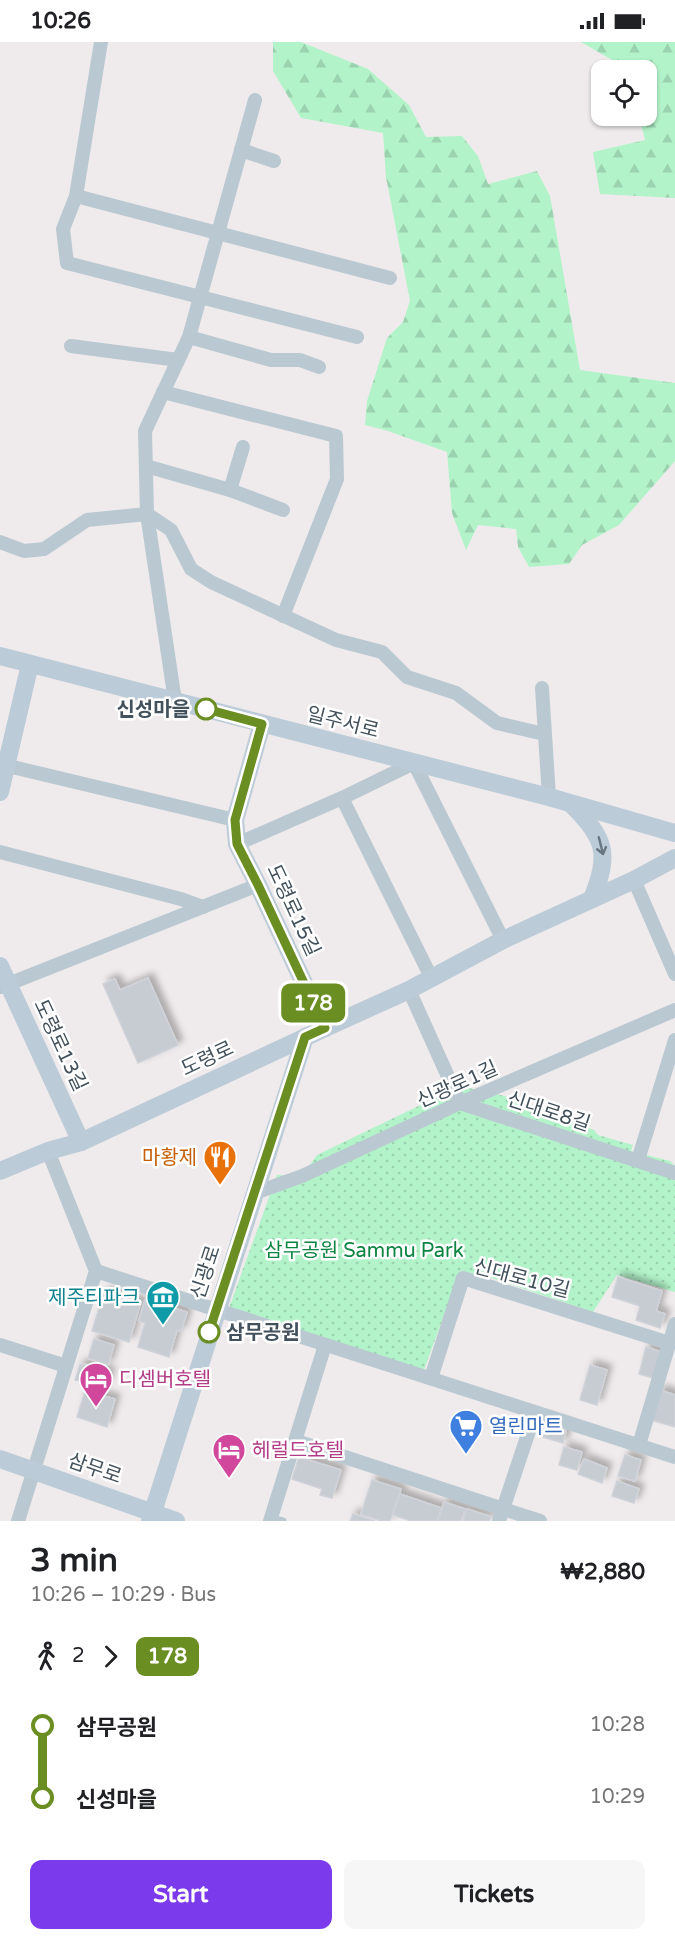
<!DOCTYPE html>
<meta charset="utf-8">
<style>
body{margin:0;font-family:"Varela Round","Noto Sans KR",sans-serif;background:#f6f6f6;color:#202124;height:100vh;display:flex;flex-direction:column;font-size:22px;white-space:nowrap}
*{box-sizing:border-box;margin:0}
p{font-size:20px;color:#757577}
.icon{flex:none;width:33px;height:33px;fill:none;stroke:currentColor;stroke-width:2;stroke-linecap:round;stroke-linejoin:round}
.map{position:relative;height:1479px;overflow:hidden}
.details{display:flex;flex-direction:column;background:#fff;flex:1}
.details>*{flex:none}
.badge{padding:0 12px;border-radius:9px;font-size:21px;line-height:39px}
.fabs{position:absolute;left:591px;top:18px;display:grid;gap:12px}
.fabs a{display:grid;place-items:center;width:66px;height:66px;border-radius:12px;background:#fff;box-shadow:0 2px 4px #0004;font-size:30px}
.map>.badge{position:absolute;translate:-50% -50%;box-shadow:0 0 0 3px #fff}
.legs{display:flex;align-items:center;gap:9px;height:66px;padding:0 30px;font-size:20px}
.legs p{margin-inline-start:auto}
.headline{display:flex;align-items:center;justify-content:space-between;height:102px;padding:0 30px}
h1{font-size:33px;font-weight:800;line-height:45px}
.action{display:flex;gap:12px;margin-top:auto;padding:12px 30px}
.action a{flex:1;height:69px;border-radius:12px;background:#7c3aed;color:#fff;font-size:24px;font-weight:800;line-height:69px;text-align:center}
.action a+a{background:#f6f6f6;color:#202124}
ul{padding:0 30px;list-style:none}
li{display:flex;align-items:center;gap:21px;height:72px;font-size:22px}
li i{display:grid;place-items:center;width:9px;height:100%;margin:0 8px;background:currentColor}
li i::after{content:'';width:15px;height:15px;margin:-8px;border:4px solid;border-radius:50%;background:#fff}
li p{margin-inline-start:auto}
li:first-child i{background:linear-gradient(#0000 50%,currentColor 0)}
li:last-child i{background:linear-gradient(currentColor 50%,#0000 0)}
.status{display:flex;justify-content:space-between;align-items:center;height:42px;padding:0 30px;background:#fff;direction:ltr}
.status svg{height:16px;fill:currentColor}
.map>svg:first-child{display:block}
.green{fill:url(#green-dots)}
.forest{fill:url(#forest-firs)}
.building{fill:#c7ccd2;stroke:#cfd2d9;stroke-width:1.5;filter:url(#shadow)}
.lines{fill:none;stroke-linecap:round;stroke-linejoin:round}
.lane{stroke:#bac8d1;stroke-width:7}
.street{stroke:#bac8d1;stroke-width:14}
.secondary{stroke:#bccbd8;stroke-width:18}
.oneway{stroke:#677680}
.line-1-casing{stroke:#fff;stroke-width:14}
.line-1{stroke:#6b8e23;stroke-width:9}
.stop-1-dot{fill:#fff;stroke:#6b8e23;stroke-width:3}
.labels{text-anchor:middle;stroke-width:5;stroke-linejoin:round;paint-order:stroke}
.stop-label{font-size:20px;font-weight:bold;fill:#42515b;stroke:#fff;text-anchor:end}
.street-label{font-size:20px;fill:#42515b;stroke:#fff}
.food-label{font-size:20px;fill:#c56008;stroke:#fff;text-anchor:end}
.park-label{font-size:20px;fill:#0c8442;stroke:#fff}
.culture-label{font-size:20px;fill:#0d838f;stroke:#fff;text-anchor:end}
.hotel-label{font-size:20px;fill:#b23c85;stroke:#fff;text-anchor:start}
.shop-label{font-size:20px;fill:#366cbe;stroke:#fff;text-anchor:start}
</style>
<div class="status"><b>10:26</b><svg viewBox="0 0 49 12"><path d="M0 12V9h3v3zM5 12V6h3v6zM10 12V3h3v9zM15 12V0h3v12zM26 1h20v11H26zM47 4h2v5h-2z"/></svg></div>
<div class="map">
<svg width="675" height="1479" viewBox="0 0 675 1479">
<defs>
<pattern id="green-dots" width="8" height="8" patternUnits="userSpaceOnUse" patternTransform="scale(1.5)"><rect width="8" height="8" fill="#b3f3c9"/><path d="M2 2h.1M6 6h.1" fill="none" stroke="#9bd2af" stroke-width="1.8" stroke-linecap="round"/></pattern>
<pattern id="forest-firs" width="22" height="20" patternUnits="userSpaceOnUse" patternTransform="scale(1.5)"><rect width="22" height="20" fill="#b3f3c9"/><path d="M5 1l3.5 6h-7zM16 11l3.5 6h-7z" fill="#9bd2af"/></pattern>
<filter id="shadow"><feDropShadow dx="5" dy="-5" stdDeviation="3" flood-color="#0004"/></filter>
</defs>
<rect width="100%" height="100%" fill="#efebec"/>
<path class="green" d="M469,1046l44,10 81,32 4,5 35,10 -2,6 39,10 5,5v126l-58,-17 -24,37 -104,-35 -29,-6 -36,99 -195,-62 48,-133 25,1 15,-21 122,-59z"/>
<g class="forest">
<path d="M273,0h28l67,27 41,36 17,32 36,-1 16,20 10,28 49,-13 13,25 30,174 95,13v78l-56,64 -37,20 -13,19 -40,3 -11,-20 -2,-18 -38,-4 -12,25 -14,-37 -5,-61 -59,-21 -23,-6 2,-24 20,-63 16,-16 7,-21 -24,-124 -3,-44 -82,-15 -28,-47z"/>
<path d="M581,0h94v156l-75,-4 -7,-42 52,-12 -6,-24h7v-46h-17z"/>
</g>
<g class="building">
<path d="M148,936l30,67 -40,18 -35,-79 12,-5 5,11z"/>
<path d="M618,1235l44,14 -6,20 9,3 -5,14 -24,-8 4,-14 -28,-9z"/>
<path d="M107,1250l34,10 -12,40 -37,-11 11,-36z"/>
<path d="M145,1258l42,12 -6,19 -4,-1 -8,27 -31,-10 7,-24 -6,-2z"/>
<path d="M94,1297l20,6 -6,20 -20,-7z"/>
<path d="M646,1305l15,5 -8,26 -14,-4z"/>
<path d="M84,1322l26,8 -4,13 -21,-7 -2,4 -8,-2 5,-15z"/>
<path d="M590,1323l17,5 -10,35 -17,-5z"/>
<path d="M660,1348l15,5v32l-24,-7z"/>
<path d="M85,1349l30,8 -8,28 -30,-10z"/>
<path d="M543,1378l24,7 -4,16 -24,-7z"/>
<path d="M564,1405l18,5 -5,18 -18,-5z"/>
<path d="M625,1413l16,5 -6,21 -17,-5z"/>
<path d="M299,1415l42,13 -9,28 -12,-3 2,-6 -30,-10z"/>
<path d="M584,1417l23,9 -5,15 -24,-9z"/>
<path d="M372,1438l29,9 -11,32h-9l-20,-7z"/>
<path d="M617,1439l22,8 -5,14 -22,-7z"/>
<path d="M400,1452l41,14 -4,13h-26l-18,-6z"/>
<path d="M444,1460l21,7 -4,12h-23z"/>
<path d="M467,1467l24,8 -2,4h-26z"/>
<path d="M353,1472l22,7h-25z"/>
</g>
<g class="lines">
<path class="lane" d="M271,1476l12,3"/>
<g class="street">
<path d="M101,0l-25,154 -13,33 4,34 290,74"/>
<path d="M241,108l33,11"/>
<path d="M76,154l314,82"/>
<path d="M189,295l82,23h29l19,7"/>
<path d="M71,304l107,14"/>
<path d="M163,350l173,44 1,43 -54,137"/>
<path d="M146,424l84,24 53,20"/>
<path d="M230,448l13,-43"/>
<path d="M0,500l24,9 20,-2 43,-29 60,-6 24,16 20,39 20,13 125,58 46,12 25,25 49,16 41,30 47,11"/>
<path d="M542,646l7,109"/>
<path d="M175,659l-28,-187 -2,-83 44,-94 66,-237"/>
<path d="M0,722l235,56"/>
<path d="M342,756l90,181"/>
<path d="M237,802l105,-46 72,-35 89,177"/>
<path d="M0,810l181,47 22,8"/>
<path d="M634,838l41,94"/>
<path d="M1,945l257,-102"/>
<path d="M409,948l51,113 215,70"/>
<path d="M638,1118l37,-120"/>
<path d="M255,1151l47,-17 158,-73 215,-93"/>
<path d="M96,1229l579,186"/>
<path d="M0,1303l66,21"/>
<path d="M431,1336l32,-100 206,65"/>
<path d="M296,1399l244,80"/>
<path d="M639,1403l36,-121"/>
<path d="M18,1479l78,-250 -48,-120"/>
<path d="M270,1479l55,-176"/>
<path d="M499,1479l36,-108"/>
</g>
<g class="secondary">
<path d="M0,614l549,141 126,36"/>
<path d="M262,682l-27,96 2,24 21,41 67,143"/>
<path d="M0,750l30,-128"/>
<path d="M571,762c35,35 39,49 21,95"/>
<path d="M0,924l81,176"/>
<path d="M0,1129l48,-20 33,-9 244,-114 84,-38 94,-50 131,-60 41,-22"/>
<path d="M0,1417l176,62"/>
<path d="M150,1479l155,-484"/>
</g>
</g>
<defs><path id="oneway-shaft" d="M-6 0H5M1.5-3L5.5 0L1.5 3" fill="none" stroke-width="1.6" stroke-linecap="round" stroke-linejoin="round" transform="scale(1.5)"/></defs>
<use class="oneway" href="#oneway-shaft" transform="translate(601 804) rotate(76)"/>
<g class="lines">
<g class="line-1-casing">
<path id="line-1" d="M206,667l56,15 -27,96 2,24 21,41 67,143 -20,9 -96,295"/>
</g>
<use href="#line-1" class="line-1"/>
</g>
<defs>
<g id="restaurant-pin" transform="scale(1.725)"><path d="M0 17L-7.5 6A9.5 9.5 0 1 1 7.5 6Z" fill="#e8710a" stroke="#fff"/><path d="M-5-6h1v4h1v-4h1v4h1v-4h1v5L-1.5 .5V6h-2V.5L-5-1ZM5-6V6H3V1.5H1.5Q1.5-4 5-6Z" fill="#fff"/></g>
<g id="museum-pin" transform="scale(1.725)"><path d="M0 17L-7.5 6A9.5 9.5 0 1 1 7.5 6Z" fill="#0f9aa8" stroke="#fff"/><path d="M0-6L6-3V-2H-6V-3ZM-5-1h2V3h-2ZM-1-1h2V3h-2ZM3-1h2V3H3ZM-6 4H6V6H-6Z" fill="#fff"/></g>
<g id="hotel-pin" transform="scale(1.725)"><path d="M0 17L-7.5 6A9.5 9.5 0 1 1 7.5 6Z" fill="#d1479c" stroke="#fff"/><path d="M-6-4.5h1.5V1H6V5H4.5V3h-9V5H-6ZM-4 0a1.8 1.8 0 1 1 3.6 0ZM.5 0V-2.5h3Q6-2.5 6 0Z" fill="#fff"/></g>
<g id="supermarket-pin" transform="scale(1.725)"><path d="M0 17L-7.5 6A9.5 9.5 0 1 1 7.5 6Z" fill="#3f7fe0" stroke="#fff"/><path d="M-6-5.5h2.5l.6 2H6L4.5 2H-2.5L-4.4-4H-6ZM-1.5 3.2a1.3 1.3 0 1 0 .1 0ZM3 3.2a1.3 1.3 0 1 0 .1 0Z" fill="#fff"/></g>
</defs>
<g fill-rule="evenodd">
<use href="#restaurant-pin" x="220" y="1115"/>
<use href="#museum-pin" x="163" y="1255"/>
<use href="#hotel-pin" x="96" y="1337"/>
<use href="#supermarket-pin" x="466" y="1384"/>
<use href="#hotel-pin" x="229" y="1408"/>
</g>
<g class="stop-1-dot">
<circle cx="206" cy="667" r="10"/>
<circle cx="209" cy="1290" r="10"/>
</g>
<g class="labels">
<g class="stop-label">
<text x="190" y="674">신성마을</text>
<text x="226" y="1297" text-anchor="start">삼무공원</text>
</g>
<g class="street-label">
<text transform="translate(343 680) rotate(14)" y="7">일주서로</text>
<text transform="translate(294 868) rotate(65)" y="7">도령로15길</text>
<text transform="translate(61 1003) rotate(65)" y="7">도령로13길</text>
<text transform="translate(207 1016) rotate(-25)" y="7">도령로</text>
<text transform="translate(457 1042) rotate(-24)" y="7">신광로1길</text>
<text transform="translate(549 1069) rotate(18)" y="7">신대로8길</text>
<text transform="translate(205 1230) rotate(-72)" y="7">신광로</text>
<text transform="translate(522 1236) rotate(15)" y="7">신대로10길</text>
<text transform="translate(95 1426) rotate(19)" y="7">삼무로</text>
</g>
<g class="food-label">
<text x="197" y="1122">마황제</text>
</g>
<g class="park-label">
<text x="364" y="1215">삼무공원 Sammu Park</text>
</g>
<g class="culture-label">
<text x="140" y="1262">제주티파크</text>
</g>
<g class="hotel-label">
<text x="119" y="1344">디셈버호텔</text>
<text x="252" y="1415">헤럴드호텔</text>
</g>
<g class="shop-label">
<text x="489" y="1391">열린마트</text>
</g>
</g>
</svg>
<div class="fabs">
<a><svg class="icon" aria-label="locate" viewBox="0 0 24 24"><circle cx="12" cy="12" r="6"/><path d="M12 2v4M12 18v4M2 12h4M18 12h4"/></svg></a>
</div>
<b class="badge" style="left:313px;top:961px;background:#6b8e23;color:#fff">178</b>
</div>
<section class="details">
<div class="headline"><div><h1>3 min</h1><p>10:26 – 10:29 · Bus</p></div><b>₩2,880</b></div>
<div class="legs"><svg class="icon" aria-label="walk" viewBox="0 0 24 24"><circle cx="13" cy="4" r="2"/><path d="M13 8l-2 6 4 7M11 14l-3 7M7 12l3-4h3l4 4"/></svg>2<svg class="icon" aria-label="forward" viewBox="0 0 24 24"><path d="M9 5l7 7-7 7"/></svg><b class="badge" style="background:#6b8e23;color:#fff">178</b></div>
<ul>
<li><i style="color:#6b8e23"></i><b>삼무공원</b><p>10:28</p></li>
<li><i style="color:#6b8e23"></i><b>신성마을</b><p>10:29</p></li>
</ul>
<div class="action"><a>Start</a><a>Tickets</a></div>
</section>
